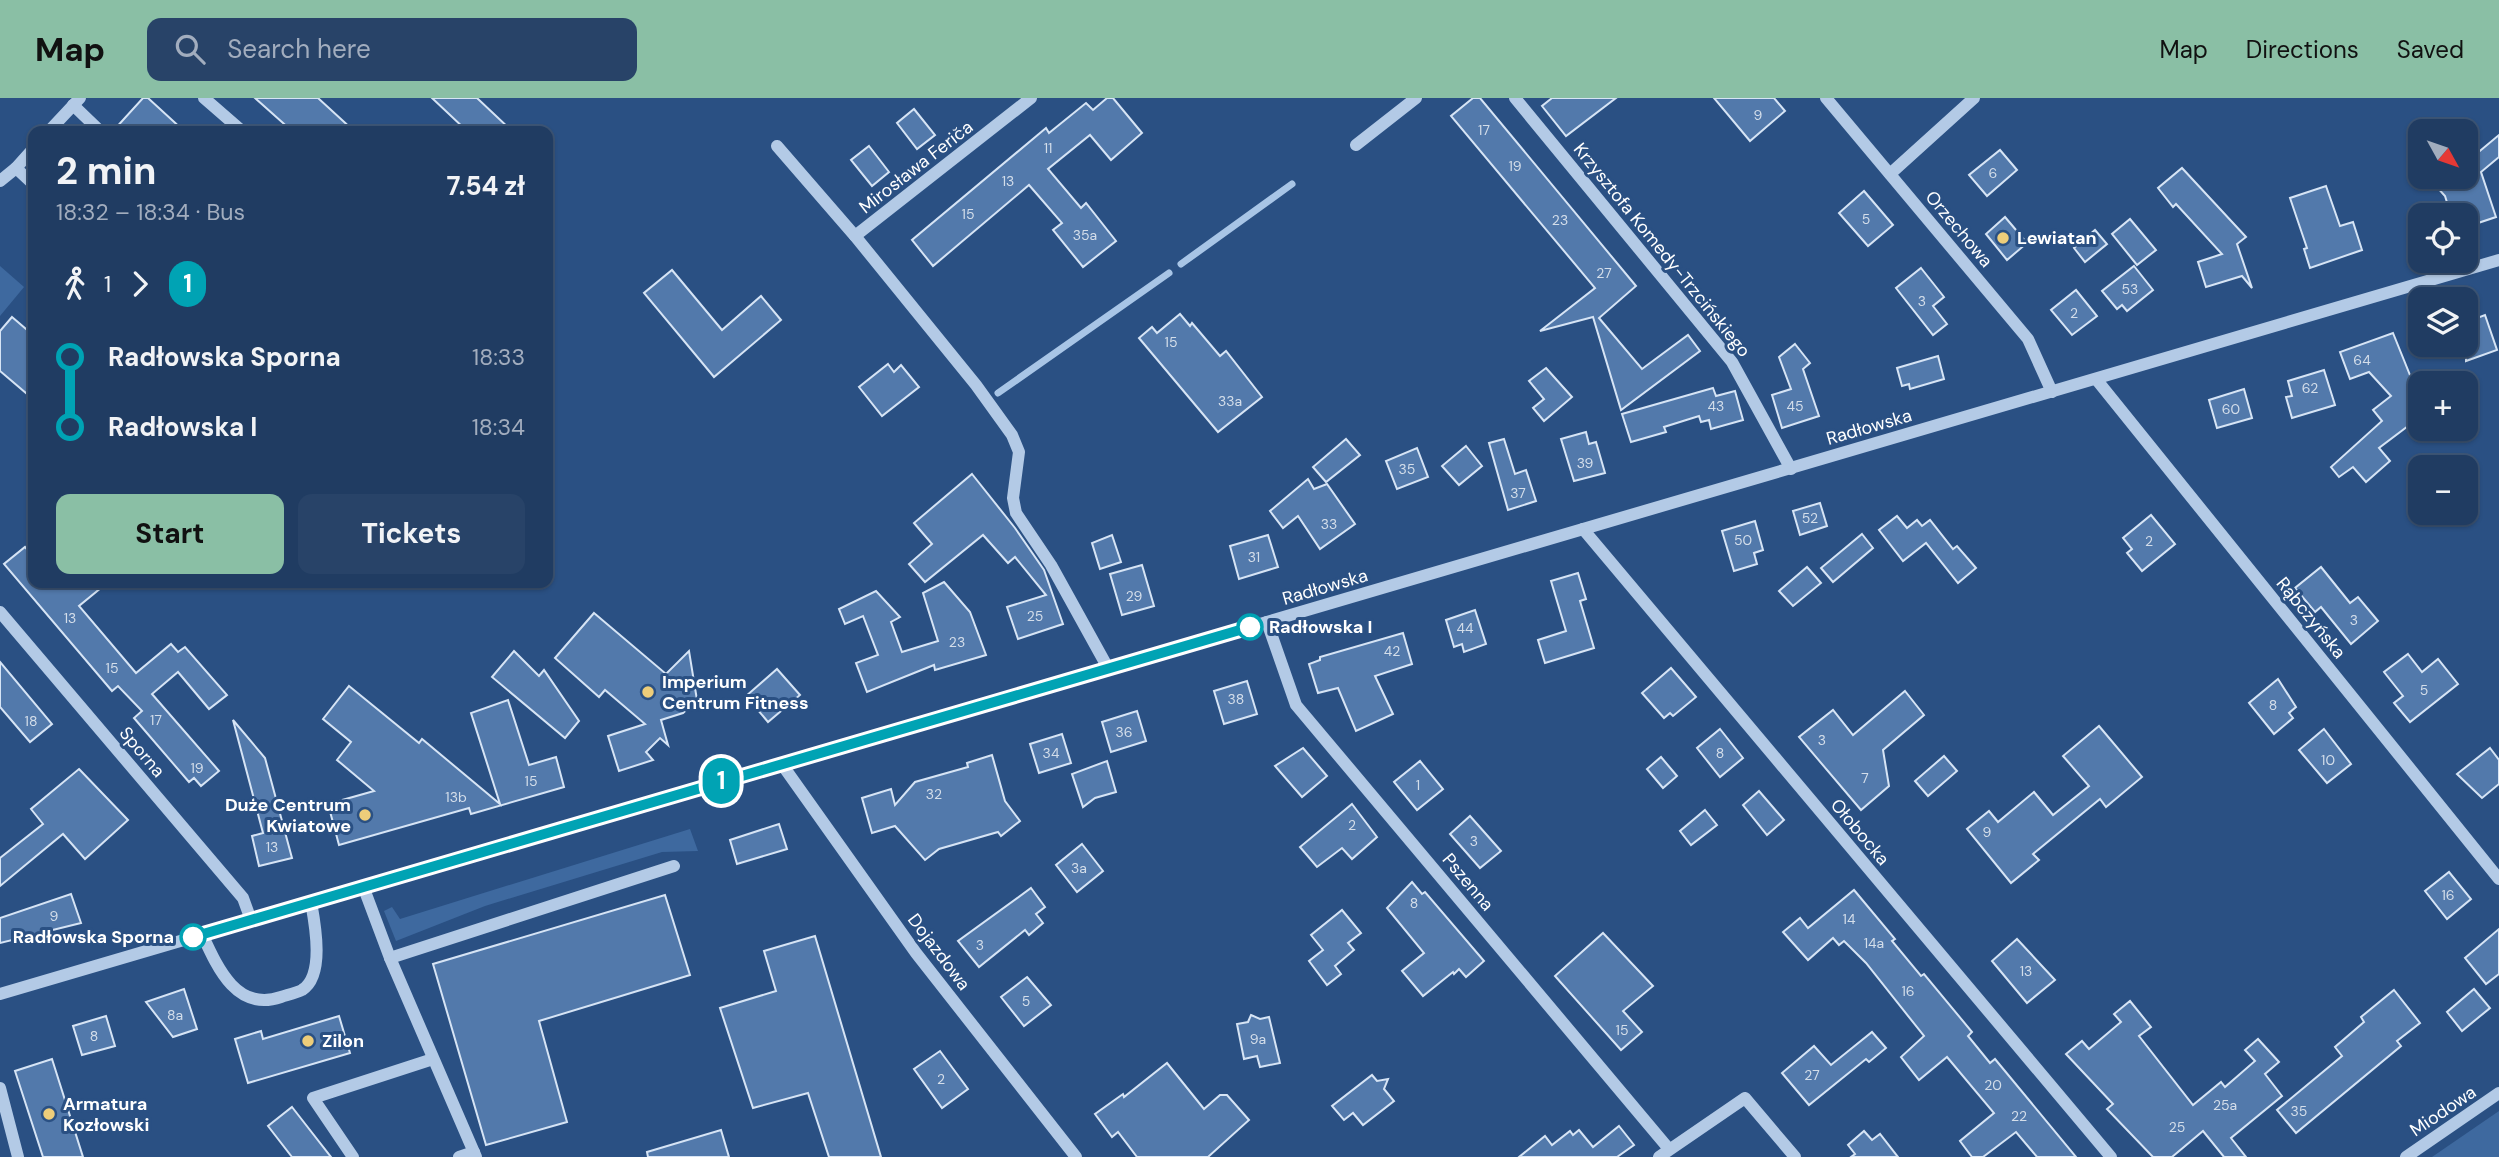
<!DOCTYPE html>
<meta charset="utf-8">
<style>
body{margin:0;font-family:"DM Sans",sans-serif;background:#284368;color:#f1f3f6;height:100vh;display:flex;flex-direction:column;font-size:26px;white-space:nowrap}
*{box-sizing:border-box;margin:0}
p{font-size:23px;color:#a2adbe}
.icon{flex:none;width:38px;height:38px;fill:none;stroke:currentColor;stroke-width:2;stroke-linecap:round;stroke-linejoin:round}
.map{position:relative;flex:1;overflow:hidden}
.details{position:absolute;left:28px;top:28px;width:525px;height:462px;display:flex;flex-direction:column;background:#203c62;border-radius:14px;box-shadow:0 2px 5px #0004,0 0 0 2px #3d5677}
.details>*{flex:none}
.badge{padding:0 14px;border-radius:23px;font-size:24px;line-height:46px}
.needle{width:46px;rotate:130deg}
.fabs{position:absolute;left:2408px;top:21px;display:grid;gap:14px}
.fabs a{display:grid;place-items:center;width:70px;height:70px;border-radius:14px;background:#203c62;box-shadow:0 2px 5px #0004,0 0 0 2px #3d5677;font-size:35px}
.map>.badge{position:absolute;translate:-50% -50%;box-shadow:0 0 0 4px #fff}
.legs{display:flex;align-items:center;gap:10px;height:77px;padding:0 28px;font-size:23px}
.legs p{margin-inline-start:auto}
.head{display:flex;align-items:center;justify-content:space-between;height:119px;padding:0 28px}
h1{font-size:38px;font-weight:700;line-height:52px}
.button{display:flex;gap:14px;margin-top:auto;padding:14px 28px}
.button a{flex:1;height:80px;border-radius:14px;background:#8abfa5;color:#111;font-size:28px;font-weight:700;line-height:80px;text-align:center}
.button a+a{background:#284368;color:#f1f3f6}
ul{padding:0 28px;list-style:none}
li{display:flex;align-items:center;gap:24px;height:70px;font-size:26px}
li i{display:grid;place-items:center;width:10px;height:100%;margin:0 9px;background:currentColor}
li i::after{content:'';width:18px;height:18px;margin:-9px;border:5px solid;border-radius:50%;background:#203c62}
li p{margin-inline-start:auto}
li:first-child i{background:linear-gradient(#0000 50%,currentColor 0)}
li:last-child i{background:linear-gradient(currentColor 50%,#0000 0)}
header{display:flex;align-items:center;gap:42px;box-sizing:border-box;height:98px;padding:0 35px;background:#8abfa5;color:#111}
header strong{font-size:33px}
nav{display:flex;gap:38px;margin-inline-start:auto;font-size:24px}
.search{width:490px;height:63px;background:#284368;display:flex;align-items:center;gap:18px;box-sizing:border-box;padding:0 24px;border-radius:14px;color:#a2adbe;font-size:26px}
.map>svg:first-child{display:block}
.green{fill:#3e699f}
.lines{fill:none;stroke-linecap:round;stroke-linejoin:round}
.stream{stroke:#a8c5e6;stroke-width:7}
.building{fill:#5279ab;stroke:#d6e4f5;stroke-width:2}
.minor{stroke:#b3cae6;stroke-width:12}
.line-1-casing{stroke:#fff;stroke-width:16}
.line-1{stroke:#00a3b4;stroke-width:10}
.poi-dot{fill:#edcd7a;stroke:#2a5083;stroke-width:2.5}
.stop-1-dot{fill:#fff;stroke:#00a3b4;stroke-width:3.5}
.labels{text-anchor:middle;stroke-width:6;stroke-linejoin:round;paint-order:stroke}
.number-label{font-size:14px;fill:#d4deea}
.street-label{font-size:18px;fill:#fff;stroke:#2a5083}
.poi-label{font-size:18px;font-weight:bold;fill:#fff;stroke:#2a5083;text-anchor:start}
.stop-label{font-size:18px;font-weight:bold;fill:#fff;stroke:#2a5083;text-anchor:start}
</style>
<header>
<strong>Map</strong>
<div class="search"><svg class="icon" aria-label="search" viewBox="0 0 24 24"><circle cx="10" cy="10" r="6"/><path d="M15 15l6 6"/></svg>Search here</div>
<nav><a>Map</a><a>Directions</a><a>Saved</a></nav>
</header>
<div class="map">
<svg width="2499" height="1059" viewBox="0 0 2499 1059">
<rect width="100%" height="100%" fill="#2a5083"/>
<g class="green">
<path d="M0,168l24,21 -24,29z"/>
<path d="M690,731l8,22 -36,1 -177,54 -89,35 -12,-30 8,-4 8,12z"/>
<path d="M2499,1013v46h-67z"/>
</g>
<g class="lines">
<g class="stream">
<path d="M1181,166l111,-80"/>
<path d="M998,295l171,-120"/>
</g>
</g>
<g class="building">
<path d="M143,0h5l36,33h-71z"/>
<path d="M255,0h63l36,33h-62z"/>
<path d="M432,0h45l35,33h-45z"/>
<path d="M1107,0h6l29,35 -31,27 -21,-25 -42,34 33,39 5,-5 30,38 -33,26 -30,-37 9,-7 -33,-38 -96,81 -21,-26 134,-112 3,5 37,-30 7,7z"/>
<path d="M1473,0h7l156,188 -37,32 43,51 46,-34 12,16 -79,59 -28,-93 -53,14 55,-43 -144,-172z"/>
<path d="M1552,0h64l-50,38 -24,-30z"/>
<path d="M1714,0h60l11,13 -35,30z"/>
<path d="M914,11l21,26 -18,14 -20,-26z"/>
<path d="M2499,37v22l-18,15 15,45 -30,10v-12h-15l-6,-19 -17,-19h38v-40l3,-1 6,19z"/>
<path d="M869,48l20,26 -17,14 -21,-26z"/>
<path d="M2000,52l17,20 -30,26 -18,-21z"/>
<path d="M2182,70l64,69 -9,7 15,44 -10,-12 -36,11 -8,-25 24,-8 -46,-50 -3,3 -15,-19z"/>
<path d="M2326,88l14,40 13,-4 9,28 -52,18 -6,-19 3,-1 -17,-50z"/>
<path d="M1864,93l29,34 -25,21 -29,-33z"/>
<path d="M2005,119l22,26 -20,17 -21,-26z"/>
<path d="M2130,121l26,31 -19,15 -25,-31z"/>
<path d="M2095,132l12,14 -22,18 -11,-14z"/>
<path d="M2134,168l19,24 -26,21 -5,-6 -5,4 -15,-18z"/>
<path d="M1921,170l23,29 -11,9 14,18 -14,11 -37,-47z"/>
<path d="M672,172l50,60 39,-34 20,24 -67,57 -70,-84z"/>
<path d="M2076,192l21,26 -25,19 -21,-25z"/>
<path d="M1180,216l10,12 2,-3 28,33 6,-5 36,46 -44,35 -79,-94 13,-11 5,6z"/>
<path d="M2485,217l12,35 -31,11v-35l4,-2 -1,-3z"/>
<path d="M12,219l21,18v64l-33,-28v-40z"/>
<path d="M2393,235l19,47 3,-1 5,10v38l-8,-8v4l-33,25 11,13 -24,21 -13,-15 -14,10 -8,-10 51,-46 -9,-11 18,-14 -22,-24 -19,7 -10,-27z"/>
<path d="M1795,246l15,19 -7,6 16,47 -37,12 -10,-33 19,-6 -12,-32z"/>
<path d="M1938,258l6,23 -34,10 -1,-5 -7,2 -5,-18z"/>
<path d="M888,266l6,8 7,-7 18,22 -37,29 -23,-29z"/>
<path d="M1546,270l26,29 -28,24 -11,-13 11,-9 -15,-18z"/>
<path d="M2324,272l11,35 -43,13 -6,-21 6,-1 -4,-15z"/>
<path d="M1713,290l3,8 19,-5 8,29 -32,9 -2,-9 -8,2 -2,-6 -35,11 2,5 -35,10 -9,-28z"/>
<path d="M2244,291l8,29 -35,10 -8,-28z"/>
<path d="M1586,334l3,12 7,-2 9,31 -31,8 -13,-42z"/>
<path d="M1346,341l14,16 -34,27 -13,-15z"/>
<path d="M1504,341l11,35 11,-4 10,31 -28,9 -19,-67z"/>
<path d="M1466,348l16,20 -23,19 -17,-19z"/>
<path d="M1417,350l11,29 -31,12 -11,-28z"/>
<path d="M972,376l43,54 29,42 19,54 -45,15 -11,-32 39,-12 -31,-38 -7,6 -25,-28 -58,47 -16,-18 23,-20 -18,-21z"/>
<path d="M1308,381l6,10 13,-5 28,40 -35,25 -22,-33 -15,12 -13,-17z"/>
<path d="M1820,405l7,23 -27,9 -7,-24z"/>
<path d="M2151,417l24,29 -33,27 -15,-18 5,-4 -9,-11z"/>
<path d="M1897,418l10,12 10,-8 5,6 8,-6 23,29 4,-3 19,22 -18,15 -32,-40 -23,18 -24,-31z"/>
<path d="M1755,423l8,29 -9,3 3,11 -23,7 -12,-40z"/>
<path d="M1862,436l11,14 -40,34 -12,-14z"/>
<path d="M1112,437l9,27 -21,7 -8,-26z"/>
<path d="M1268,437l10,32 -39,12 -9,-33z"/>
<path d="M25,449l8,9v27h74l-28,23 57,67 35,-29 7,8 7,-5 42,48 -18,14 -31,-37 -26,22 67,77 -18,15 -7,-8 -5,4 -55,-64 8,-7 -24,-25 -6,5 -108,-127z"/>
<path d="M1142,467l12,41 -32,9 -12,-41z"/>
<path d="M1807,469l14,16 -28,23 -14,-15z"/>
<path d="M2321,469l29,36 8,-6 20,24 -27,23 -30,-37 -6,5 -20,-24z"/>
<path d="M1578,475l8,26 -6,2 14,47 -49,15 -7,-23 28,-9 -15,-50z"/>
<path d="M944,484l26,30 16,43 -51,15 -1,-5 -67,27 -11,-29 22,-8 -15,-39 -18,8 -6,-15 37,-18 24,26 -9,5 11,30 36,-11 -15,-48z"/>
<path d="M1475,512l11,34 -22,8 -2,-8 -8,3 -8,-27z"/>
<path d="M594,515l72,61 23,-23 8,49 -14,13 -22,7 7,25 -8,-7 -14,14 7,8 -34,11 -11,-35 37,-12 -40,-34 -6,7 -44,-39z"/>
<path d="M1403,535l9,31 -37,12 18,38 -37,17 -18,-43 -20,5 -9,-29 11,-4v-3z"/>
<path d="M514,553l25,25 5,-6 35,51 -14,17 -73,-61z"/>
<path d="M2408,556l14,18 16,-13 20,25 -48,38 -16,-19 9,-7 -19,-24z"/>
<path d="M0,564l52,62 -22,18 -30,-35z"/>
<path d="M1671,570l25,29 -23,19 -3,-3 -6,5 -22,-25z"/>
<path d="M777,571l23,26 -32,27 -22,-26z"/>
<path d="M2278,581l18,28 -7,6 4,5 -19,16 -25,-31z"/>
<path d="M1247,583l10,33 -33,10 -10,-33z"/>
<path d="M349,588l70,57 3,-4 78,65 -29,-91 37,-13 21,65 27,-8 8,30 -93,27 -2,-6 -130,37 -11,-41 46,-13 -37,-31 14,-18 -28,-23z"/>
<path d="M1905,593l19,24 -41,35 6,36 -28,24 -62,-73 34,-27 20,25z"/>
<path d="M1137,613l9,30 -35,11 -9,-30z"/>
<path d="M233,622l32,38 27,100 -33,8 -7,-30 11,-3z"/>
<path d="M2099,628l43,51 -36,30 -6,-8 -67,55 6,6 -28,23 -44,-54 22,-18 9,11 36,-30 19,23 36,-29 -26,-30z"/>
<path d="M1720,631l23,29 -23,19 -23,-29z"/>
<path d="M2324,631l27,35 -24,19 -28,-33z"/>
<path d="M1062,636l9,29 -32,10 -9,-29z"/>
<path d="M1303,650l24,28 -25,21 -27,-31z"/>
<path d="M2490,650l9,12v24l-17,14 -25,-24z"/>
<path d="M992,657l13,46 15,20 -19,15 -3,-4 -59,17 -14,11 -30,-34 -23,7 -10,-35 29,-9 4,16 20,-23 53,-15 -1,-4z"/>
<path d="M1944,658l13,15 -29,25 -13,-15z"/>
<path d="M1661,659l16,19 -14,12 -16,-19z"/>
<path d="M1107,663l9,31 -21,6 -12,9 -11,-33z"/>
<path d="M1420,663l23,28 -26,21 -23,-28z"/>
<path d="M79,671l49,51 -43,39 -22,-25 -63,52v-28l43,-34 -12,-15z"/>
<path d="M1759,693l25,29 -17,15 -24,-30z"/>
<path d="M1352,706l25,33 -25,22 -10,-11 -25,19 -17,-20z"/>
<path d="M1705,712l12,15 -26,20 -11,-14z"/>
<path d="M1470,718l31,35 -21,17 -30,-34z"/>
<path d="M779,726l8,25 -50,15 -7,-24z"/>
<path d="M1082,746l21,27 -26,21 -21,-27z"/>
<path d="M2449,774l22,27 -24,20 -22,-28z"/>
<path d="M1412,784l10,12 3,-2 59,69 -18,16 -7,-8 -5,5 -1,-2 -30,24 -21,-25 22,-18 -37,-45z"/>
<path d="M1031,790l14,19 -9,7 7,9 -14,12 -4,-5 -46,37 -21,-26z"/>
<path d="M1854,792l41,49 -3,2 29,35 3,-2 48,58 -4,4 22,27 5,-4 81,98h-39l-21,-25 -33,25h-11l-12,-16 34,-28 -47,-56 -28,23 -18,-23 23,-21 -58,-73 -22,-22 -5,4 -6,-7 -25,22 -25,-28 17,-14 8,10z"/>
<path d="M71,796l10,29 -81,20v-25z"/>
<path d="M665,797l25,80 -151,46 28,101 -81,23 -53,-181z"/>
<path d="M1342,812l19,23 -13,10 6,7 -19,16 6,8 -14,11 -18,-24 14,-11 -12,-15z"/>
<path d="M2499,831v45l-13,10 -21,-26z"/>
<path d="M1603,835l50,53 -30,25 19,21 -21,18 -66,-74z"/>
<path d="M815,838l66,221h-52l-21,-64 -55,15 -33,-100 56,-17 -12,-40z"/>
<path d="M2017,841l38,41 -28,23 -35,-42z"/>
<path d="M1027,879l24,28 -27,21 -23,-29z"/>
<path d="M184,891l13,40 -24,8 -27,-35z"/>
<path d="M2474,891l16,19 -28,23 -15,-19z"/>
<path d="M2394,892l26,33 -23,18 4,5 -105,87 -19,-23 65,-54 -7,-9 29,-25 -3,-5z"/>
<path d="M2130,903l21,26 -12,9 54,69 28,-23 4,5 30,-26 -10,-11 13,-11 21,23 -14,12 17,22 -51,42 15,19h-22l-21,-26 -31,26h-19l-46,-48 6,-5 -47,-50 16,-13 7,8 32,-27 -7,-8z"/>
<path d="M1251,917l9,4 9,-2 11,46 -20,4 -3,-11 -13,3 -7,-35 11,-2z"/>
<path d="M106,918l9,30 -33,9 -9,-29z"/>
<path d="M339,918l11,37 -102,30 -13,-44 26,-8 2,8z"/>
<path d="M1872,934l14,16 -17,14 -3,-3 -57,46 -27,-32 32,-27 17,19z"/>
<path d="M940,953l28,38 -26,19 -28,-39z"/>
<path d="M52,961l31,98h-40l-28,-86z"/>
<path d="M1167,965l37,46 16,-14h7l22,25 -41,37h-71l-19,-25 -6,5 -17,-23 28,-20 1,3z"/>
<path d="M1372,977l5,6 11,-2 -4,10 10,12 -31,24 -10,-12 -9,7 -12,-14z"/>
<path d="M292,1009l39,50h-39l-24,-31z"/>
<path d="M1619,1028l15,19 -17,12h-98l26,-21 7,9 18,-14 3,4 6,-5 14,17z"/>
<path d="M721,1032l8,27h-81l-1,-5z"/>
<path d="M1864,1033l8,9 8,-6 18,23h-47l4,-3 -7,-9z"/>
</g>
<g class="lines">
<g class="minor">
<path d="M204,0l38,33"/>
<path d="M1515,0l217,264 59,107"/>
<path d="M1826,0l202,241 24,53"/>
<path d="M73,7l27,26"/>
<path d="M49,33l31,-33"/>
<path d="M1356,47l60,-47"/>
<path d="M777,48l78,90 121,149 36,50 7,17 -6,46 3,15 35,52 57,103"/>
<path d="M33,51l-17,19 17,16"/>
<path d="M1890,76l84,-76"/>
<path d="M0,83l16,-13"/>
<path d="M855,138l176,-138"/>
<path d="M2096,281l403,500"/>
<path d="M1583,431l528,628"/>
<path d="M0,514l243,286 8,22"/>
<path d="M1267,524l29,83 373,444"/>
<path d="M781,665l135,190 160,204"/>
<path d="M363,788l27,72 284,-92"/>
<path d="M202,836c16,35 35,78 79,63 6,-2 15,-4 21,-7 23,-14 13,-66 9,-88"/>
<path d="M390,860l86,199"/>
<path d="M0,896l2499,-734"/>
<path d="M0,990l18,69"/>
<path d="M353,1059l-40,-59 120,-39"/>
<path d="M459,1059l15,-5"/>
<path d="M1659,1059l86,-59 50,59"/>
<path d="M2406,1059l93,-64"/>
</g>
</g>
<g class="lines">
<g class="line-1-casing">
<path id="line-1" d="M193,839l1057,-310"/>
</g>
<use href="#line-1" class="line-1"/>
</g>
<g class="poi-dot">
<circle cx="2003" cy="140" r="7"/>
<circle cx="648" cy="594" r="7"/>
<circle cx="365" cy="717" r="7"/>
<circle cx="308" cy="943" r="7"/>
<circle cx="49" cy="1016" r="7"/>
</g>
<g class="stop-1-dot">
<circle cx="1250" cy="529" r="12"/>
<circle cx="193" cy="839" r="12"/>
</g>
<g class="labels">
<g class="number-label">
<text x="1758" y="22">9</text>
<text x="1484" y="37">17</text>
<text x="1048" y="55">11</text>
<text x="1515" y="73">19</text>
<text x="1993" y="80">6</text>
<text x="1008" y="88">13</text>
<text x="968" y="121">15</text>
<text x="1866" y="126">5</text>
<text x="1560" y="127">23</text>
<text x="1085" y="142">35a</text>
<text x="1604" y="180">27</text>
<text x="2130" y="196">53</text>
<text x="1922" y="208">3</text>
<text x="2074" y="220">2</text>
<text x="1171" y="249">15</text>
<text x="2362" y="267">64</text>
<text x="2310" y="295">62</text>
<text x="1230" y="308">33a</text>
<text x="1716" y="313">43</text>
<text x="1795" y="313">45</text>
<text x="2231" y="316">60</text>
<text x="1585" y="370">39</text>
<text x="1407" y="376">35</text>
<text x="1518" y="400">37</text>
<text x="1810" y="425">52</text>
<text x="1329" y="431">33</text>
<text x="1743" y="447">50</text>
<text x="2149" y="448">2</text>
<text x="1254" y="464">31</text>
<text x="1134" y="503">29</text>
<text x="1035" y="523">25</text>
<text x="70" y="525">13</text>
<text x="2354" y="527">3</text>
<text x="1465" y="535">44</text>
<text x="957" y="549">23</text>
<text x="1392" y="558">42</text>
<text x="112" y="575">15</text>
<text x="2424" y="597">5</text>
<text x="1236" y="606">38</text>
<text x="2273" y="612">8</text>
<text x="156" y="627">17</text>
<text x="31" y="628">18</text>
<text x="1124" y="639">36</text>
<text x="1822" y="647">3</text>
<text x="1051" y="660">34</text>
<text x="1720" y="660">8</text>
<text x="2328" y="667">10</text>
<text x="197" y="675">19</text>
<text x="1865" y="685">7</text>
<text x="531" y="688">15</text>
<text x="1418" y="692">1</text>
<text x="934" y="701">32</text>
<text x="456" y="704">13b</text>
<text x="1352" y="732">2</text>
<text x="1987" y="739">9</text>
<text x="1474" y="748">3</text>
<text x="272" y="754">13</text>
<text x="1079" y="775">3a</text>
<text x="2448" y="802">16</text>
<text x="1414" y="810">8</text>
<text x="54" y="823">9</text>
<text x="1849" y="826">14</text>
<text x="1874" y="850">14a</text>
<text x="980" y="852">3</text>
<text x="2026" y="878">13</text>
<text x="1908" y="898">16</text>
<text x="1026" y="908">5</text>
<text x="175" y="922">8a</text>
<text x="1622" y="937">15</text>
<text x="94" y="943">8</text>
<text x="1258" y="946">9a</text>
<text x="1812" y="982">27</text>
<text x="941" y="986">2</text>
<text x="1993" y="992">20</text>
<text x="2225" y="1012">25a</text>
<text x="2299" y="1018">35</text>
<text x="2019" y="1023">22</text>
<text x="2177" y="1034">25</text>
</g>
<g class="street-label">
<text transform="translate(916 69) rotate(-38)" y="6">Mirosława Feriča</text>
<text transform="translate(1959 131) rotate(50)" y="6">Orzechowa</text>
<text transform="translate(1662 152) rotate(51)" y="6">Krzysztofa Komedy-Trzcińskiego</text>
<text transform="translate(1869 329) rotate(-16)" y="6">Radłowska</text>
<text transform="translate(1325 489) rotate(-16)" y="6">Radłowska</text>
<text transform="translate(2311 520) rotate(51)" y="6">Rąbczyńska</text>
<text transform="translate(142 654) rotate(50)" y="6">Sporna</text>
<text transform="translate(1860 734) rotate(50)" y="6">Ołobocka</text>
<text transform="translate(1468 784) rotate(50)" y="6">Pszenna</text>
<text transform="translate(939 854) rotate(53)" y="6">Dojazdowa</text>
<text transform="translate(2443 1013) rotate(-34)" y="6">Miodowa</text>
</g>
<g class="poi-label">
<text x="2017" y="146">Lewiatan</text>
<text x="662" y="590">Imperium<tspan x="662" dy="21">Centrum Fitness</tspan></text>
<text x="351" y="713" text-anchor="end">Duże Centrum<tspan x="351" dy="21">Kwiatowe</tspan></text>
<text x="322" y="949">Zilon</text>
<text x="63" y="1012">Armatura<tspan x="63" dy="21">Kozłowski</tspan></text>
</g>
<g class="stop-label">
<text x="1269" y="535">Radłowska I</text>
<text x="174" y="845" text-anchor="end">Radłowska Sporna</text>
</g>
</g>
</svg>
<div class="fabs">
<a><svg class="needle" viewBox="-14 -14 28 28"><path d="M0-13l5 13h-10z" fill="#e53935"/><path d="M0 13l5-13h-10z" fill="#a2adbe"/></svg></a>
<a><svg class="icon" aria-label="locate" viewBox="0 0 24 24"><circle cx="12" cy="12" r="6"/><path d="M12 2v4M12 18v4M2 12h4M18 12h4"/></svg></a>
<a><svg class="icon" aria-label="layers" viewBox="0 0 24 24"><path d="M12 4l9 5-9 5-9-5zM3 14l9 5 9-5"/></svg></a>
<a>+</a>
<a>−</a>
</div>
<b class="badge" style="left:721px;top:683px;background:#00a3b4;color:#fff">1</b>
<section class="details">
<div class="head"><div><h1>2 min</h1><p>18:32 – 18:34 · Bus</p></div><b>7.54 zł</b></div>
<div class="legs"><svg class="icon" aria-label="walk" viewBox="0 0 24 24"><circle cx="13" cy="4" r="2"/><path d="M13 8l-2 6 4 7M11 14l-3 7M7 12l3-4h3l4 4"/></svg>1<svg class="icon" aria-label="forward" viewBox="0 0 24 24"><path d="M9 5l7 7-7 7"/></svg><b class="badge" style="background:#00a3b4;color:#fff">1</b></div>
<ul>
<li><i style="color:#00a3b4"></i><b>Radłowska Sporna</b><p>18:33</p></li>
<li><i style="color:#00a3b4"></i><b>Radłowska I</b><p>18:34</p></li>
</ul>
<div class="button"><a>Start</a><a>Tickets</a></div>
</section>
</div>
